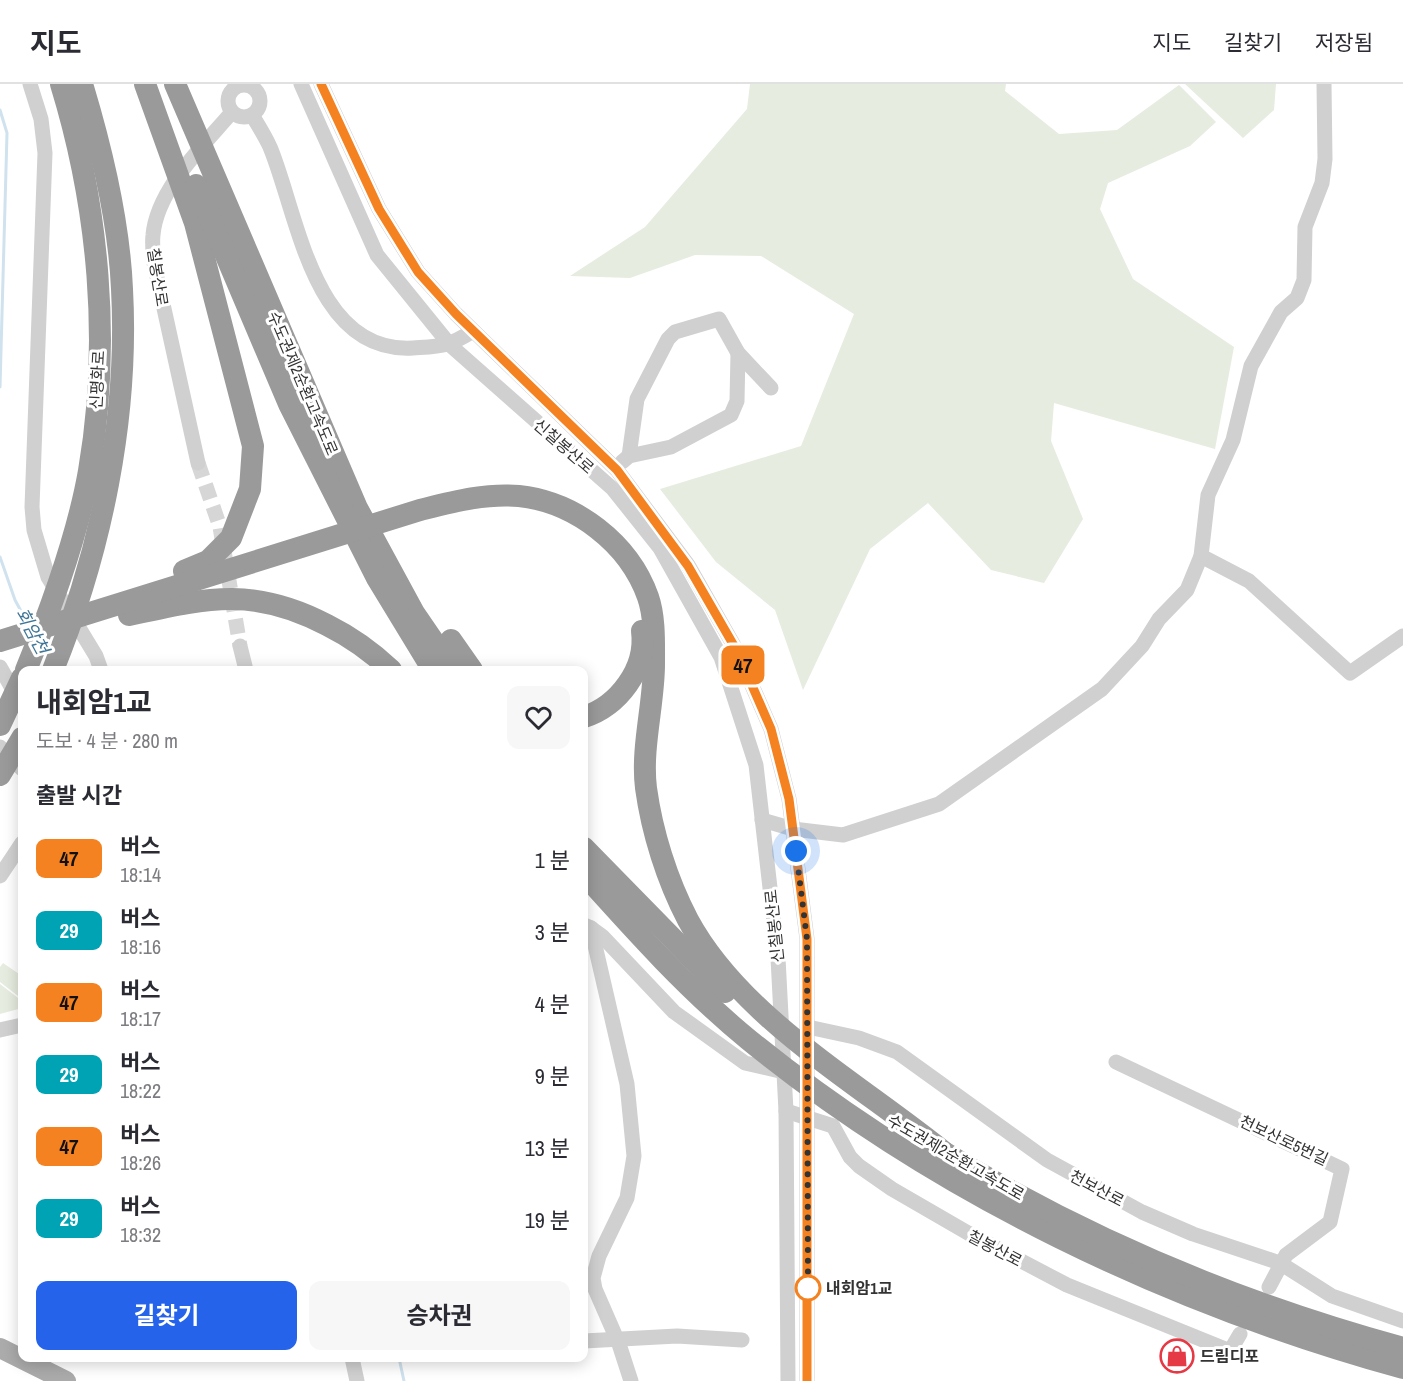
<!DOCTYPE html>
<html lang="ko">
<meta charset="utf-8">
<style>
body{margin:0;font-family:"Archivo Narrow","Noto Sans KR",sans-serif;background:#f7f7f7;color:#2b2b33;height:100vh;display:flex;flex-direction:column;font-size:22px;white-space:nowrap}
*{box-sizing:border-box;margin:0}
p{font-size:20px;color:#7c7c81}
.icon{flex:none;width:33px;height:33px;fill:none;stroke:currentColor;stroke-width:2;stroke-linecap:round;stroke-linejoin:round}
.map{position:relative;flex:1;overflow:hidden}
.panel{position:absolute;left:18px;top:582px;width:570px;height:696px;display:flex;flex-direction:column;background:#fff;border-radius:12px;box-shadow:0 3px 15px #0003}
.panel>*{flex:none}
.badge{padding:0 12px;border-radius:9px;font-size:21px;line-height:39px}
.you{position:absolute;width:30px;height:30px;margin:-15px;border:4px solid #fff;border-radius:50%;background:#1a73e8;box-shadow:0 0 0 9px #1a73e833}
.map>.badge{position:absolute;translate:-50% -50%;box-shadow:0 0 0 3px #fff}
h2{padding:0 18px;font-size:22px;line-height:54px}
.round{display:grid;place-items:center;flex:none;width:63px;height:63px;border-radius:12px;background:#f7f7f7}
.overview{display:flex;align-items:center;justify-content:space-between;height:102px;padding:0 18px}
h1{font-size:28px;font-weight:700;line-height:45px}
.primary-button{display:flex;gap:12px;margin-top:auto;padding:12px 18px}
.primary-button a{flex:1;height:69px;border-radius:12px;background:#2563eb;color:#fff;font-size:24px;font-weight:700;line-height:69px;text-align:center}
.primary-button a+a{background:#f7f7f7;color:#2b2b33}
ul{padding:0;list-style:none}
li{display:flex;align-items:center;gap:18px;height:72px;padding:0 18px}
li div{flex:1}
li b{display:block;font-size:22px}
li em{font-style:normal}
li .badge{min-width:66px;font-weight:700;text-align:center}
header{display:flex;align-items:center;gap:36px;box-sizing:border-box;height:84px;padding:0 30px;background:#fff;border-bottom:2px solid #e1e1e2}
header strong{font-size:28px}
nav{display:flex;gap:33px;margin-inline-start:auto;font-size:21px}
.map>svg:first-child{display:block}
.green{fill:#e6ecdf}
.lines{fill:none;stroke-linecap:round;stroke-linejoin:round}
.stream{stroke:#cfe2ee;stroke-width:3}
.minor-tunnel{stroke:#d6d6d6;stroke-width:15;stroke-dasharray:15 8;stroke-linecap:butt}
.minor{stroke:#d0d0d0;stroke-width:15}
.major{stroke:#ababab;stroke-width:20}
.highway{stroke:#9a9a9a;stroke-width:22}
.line-casing{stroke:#fff;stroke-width:14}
.line{stroke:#f58220;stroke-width:9}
.walk{stroke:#333;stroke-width:6;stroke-dasharray:0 10.8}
.stop-dot{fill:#fff;stroke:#f58220;stroke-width:3}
.labels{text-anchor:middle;stroke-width:6;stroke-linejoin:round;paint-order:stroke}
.street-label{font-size:16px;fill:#333;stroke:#fff}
.stop-label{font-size:16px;font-weight:bold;fill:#333;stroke:#fff;text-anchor:start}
.poi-label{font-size:16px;font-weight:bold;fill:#333;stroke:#fff;text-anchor:start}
.water-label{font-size:18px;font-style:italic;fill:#3f7597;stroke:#fff}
</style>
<header>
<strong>지도</strong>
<nav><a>지도</a><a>길찾기</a><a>저장됨</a></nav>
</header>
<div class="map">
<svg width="1403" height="1297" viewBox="0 0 1403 1297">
<rect width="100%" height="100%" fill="#fff"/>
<g class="green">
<path d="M750,0h256l-1,7 54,43 58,-4 62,-45 37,37 -26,24 -82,37 -8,26 33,70 101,68 -19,102 -161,-46 -3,38 32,78 -39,64 -53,-13 -63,-67 -58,46 -67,141 -28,-80 -59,-48 -56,-73 141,-43 53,-132 -93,-58 -66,-1 -65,23 -60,-2 75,-49 102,-118z"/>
<path d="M1185,0h91l-2,26 -31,28z"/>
<path d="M3,879l19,13v23l-22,-17v-15z"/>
<path d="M0,900l22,17v7l-22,6z"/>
</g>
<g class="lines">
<g class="stream">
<path d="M0,26l7,23 -7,254"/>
<path d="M0,473l15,43 13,24"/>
<path d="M399,1274l5,23"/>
</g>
<path class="minor-tunnel" d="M198,379l22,64 20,119"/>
<g class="minor">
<path d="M30,0l11,35 4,34 -13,354 2,23 14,47 48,79 5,14"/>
<path d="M301,0l76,171 73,90 163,144 47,59 61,109 35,108 22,193 8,153 2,270"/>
<path d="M321,0l58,125 39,63 38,42 161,156 71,95 49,86 34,78 18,70 18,140v442"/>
<circle cx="244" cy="17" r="16"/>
<path d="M252,31c6,10 13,21 18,32 28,67 43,207 143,201 30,-2 34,-1 60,-17"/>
<path d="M629,372l8,-57 31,-60 7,-7 44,-13 19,34 33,35"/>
<path d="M622,378l7,-6 42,-9 60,-32 6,-14 1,-48"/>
<path d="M198,379l-44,-200c-1,-9 -2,-19 -1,-28 4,-46 51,-90 79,-123"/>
<path d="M1201,472l48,25 101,92 53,-37"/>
<path d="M240,562l6,24"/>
<path d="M0,583l22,39"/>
<path d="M0,663l22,22"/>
<path d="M762,736l31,9 50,6 96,-31 163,-115 40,-43 17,-27 28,-29 14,-34 7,-61 25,-55 18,-74 30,-54 16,-14 7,-18 1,-53 17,-44 3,-24 -1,-75"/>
<path d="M0,792l22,-33"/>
<path d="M584,841l7,3 36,156 7,72 -7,42 -28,58 -6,22 2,11 24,55 12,37"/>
<path d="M591,844l11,8 72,76 71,51 39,9"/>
<path d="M808,943l51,11 38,14 150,108 95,52 51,22 87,29 52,33 71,25"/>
<path d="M0,946l22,-5"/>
<path d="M1116,978l226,107 -12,53 -44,33 -17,32"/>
<path d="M786,1027l47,15 17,31 9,9 33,23 76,44 99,52 163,66 10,-17"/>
<path d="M584,1257l93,-5 65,4"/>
<path d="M352,1274l5,23"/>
</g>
<path class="major" d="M0,1264l66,33"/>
<g class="highway">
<path d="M145,0l50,139 58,223 -3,43 -19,49 -23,23 -24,10"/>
<path d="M175,0l182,424 57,105 39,57"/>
<path d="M196,101l93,219 88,174 56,92"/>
<path d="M129,531c78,-17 124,-29 198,10 24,12 45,27 64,45"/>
<path d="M451,556l21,30"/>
<path d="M0,557l420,-131c32,-8 65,-17 99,-14 56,6 110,47 129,101 7,20 6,46 6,67 0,40 -13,84 -8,124 6,44 21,92 42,132 53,98 172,164 257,233"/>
<path d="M26,586c24,-59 52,-136 63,-199 22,-128 10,-263 -28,-387"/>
<path d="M53,586c48,-119 76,-252 69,-381 -3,-69 -20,-139 -40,-205"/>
<path d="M584,633c34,-11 63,-48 58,-86"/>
<path d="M0,641l22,-47"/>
<path d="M0,691l22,-37"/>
<path d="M584,764l141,144"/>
<path d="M584,790c52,58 104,116 165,166 188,153 421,264 654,328"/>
<path d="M932,1061c145,90 306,158 471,203"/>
</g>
</g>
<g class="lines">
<g class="line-casing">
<path id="line" d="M321,0l58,125 39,63 38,42 161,156 71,96 49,85 34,78 18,70 18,140v442"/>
</g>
<use href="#line" class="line"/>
<path class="walk" d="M796,767l11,88 1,355v-6"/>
</g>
<defs>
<g id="shop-ring" transform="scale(1.725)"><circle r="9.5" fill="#fff" stroke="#e63946" stroke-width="1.5"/><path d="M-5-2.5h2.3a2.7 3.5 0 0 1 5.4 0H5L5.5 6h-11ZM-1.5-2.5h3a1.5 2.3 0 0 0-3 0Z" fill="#e63946"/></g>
</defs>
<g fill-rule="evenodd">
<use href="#shop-ring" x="1177" y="1272"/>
</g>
<circle class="stop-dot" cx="808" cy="1204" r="12"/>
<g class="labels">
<g class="street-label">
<text transform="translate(158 193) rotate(81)" y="6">칠봉산로</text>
<text transform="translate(97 296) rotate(-87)" y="6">신평화로</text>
<text transform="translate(303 299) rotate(67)" y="6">수도권제2순환고속도로</text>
<text transform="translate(564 362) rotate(41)" y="6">신칠봉산로</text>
<text transform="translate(774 842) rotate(-96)" y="6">신칠봉산로</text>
<text transform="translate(1284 1056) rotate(25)" y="6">천보산로5번길</text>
<text transform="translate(956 1073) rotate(30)" y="6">수도권제2순환고속도로</text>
<text transform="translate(1097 1104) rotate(28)" y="6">천보산로</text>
<text transform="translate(995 1164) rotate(28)" y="6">칠봉산로</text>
</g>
<g class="stop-label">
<text x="826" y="1210">내회암1교</text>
</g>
<g class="poi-label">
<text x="1200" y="1278">드림디포</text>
</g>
<g class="water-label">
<text transform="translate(32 547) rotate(62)" y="6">회암천</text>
</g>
</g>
</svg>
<div class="you" style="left:796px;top:767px"></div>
<b class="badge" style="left:743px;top:581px;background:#f58220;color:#111">47</b>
<section class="panel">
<div class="overview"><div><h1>내회암1교</h1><p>도보 · 4 분 · 280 m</p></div><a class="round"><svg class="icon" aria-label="heart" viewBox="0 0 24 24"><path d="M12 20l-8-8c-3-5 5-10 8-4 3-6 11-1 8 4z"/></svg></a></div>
<h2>출발 시간</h2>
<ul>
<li><span class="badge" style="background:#f58220;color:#111">47</span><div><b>버스</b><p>18:14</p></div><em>1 분</em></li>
<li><span class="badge" style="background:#00a3b4;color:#fff">29</span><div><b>버스</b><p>18:16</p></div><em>3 분</em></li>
<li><span class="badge" style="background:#f58220;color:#111">47</span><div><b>버스</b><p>18:17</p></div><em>4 분</em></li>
<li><span class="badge" style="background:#00a3b4;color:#fff">29</span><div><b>버스</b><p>18:22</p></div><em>9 분</em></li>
<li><span class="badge" style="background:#f58220;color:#111">47</span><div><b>버스</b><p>18:26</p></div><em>13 분</em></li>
<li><span class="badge" style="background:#00a3b4;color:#fff">29</span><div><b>버스</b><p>18:32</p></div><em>19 분</em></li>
</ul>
<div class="primary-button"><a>길찾기</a><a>승차권</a></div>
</section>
</div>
